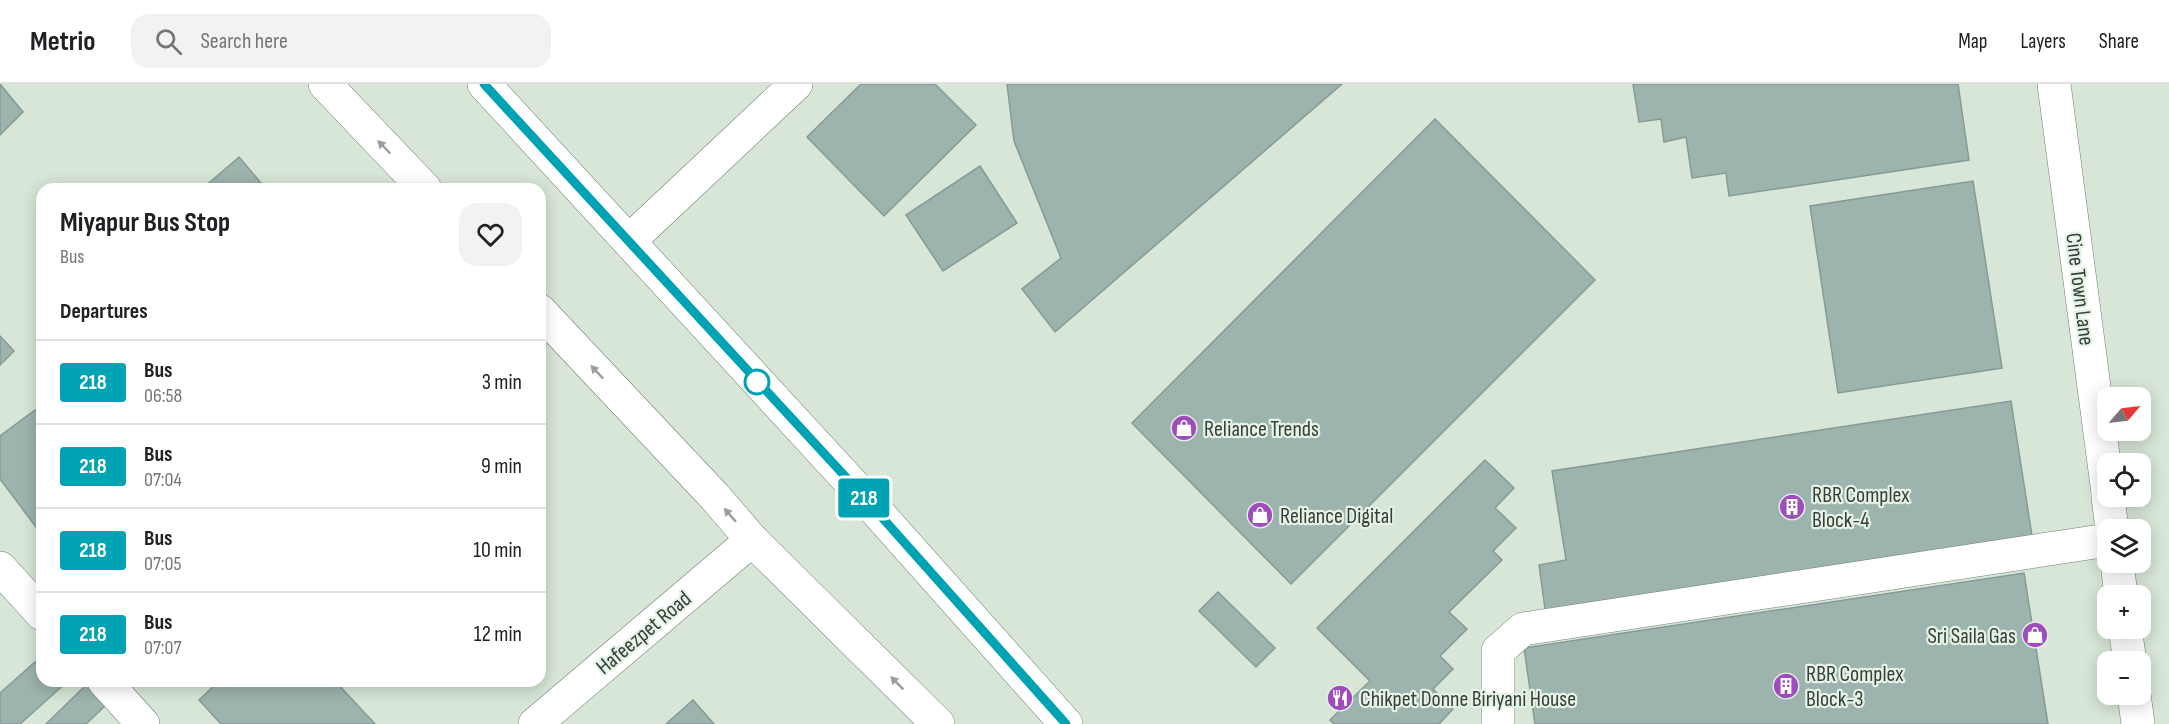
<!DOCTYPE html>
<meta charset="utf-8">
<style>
body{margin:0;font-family:"Sofia Sans Condensed",sans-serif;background:#f2f2f2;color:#202124;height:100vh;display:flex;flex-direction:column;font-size:22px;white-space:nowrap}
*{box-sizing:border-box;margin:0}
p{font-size:20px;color:#757577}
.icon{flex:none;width:33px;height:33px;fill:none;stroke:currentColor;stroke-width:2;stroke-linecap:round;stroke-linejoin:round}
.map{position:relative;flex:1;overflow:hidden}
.details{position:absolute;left:36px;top:99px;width:510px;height:504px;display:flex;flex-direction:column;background:#fff;border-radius:18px;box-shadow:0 3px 15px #0003}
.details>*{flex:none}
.badge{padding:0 12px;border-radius:4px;font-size:21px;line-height:39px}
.needle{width:39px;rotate:62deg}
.buttons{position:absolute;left:2097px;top:303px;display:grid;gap:12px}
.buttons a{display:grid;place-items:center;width:54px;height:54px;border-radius:12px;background:#fff;box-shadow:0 3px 15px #0003;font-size:30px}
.map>.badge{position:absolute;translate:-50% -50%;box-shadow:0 0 0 3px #fff}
h2{padding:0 24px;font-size:22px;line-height:54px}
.round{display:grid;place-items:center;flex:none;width:63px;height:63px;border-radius:18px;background:#f2f2f2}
.overview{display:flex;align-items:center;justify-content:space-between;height:102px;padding:0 24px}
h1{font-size:28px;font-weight:700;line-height:45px}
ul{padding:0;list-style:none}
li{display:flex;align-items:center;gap:18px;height:84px;padding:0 24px;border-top:2px solid #e0e0e0}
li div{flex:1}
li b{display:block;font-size:22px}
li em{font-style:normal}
li .badge{min-width:66px;font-weight:700;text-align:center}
header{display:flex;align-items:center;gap:36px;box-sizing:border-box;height:84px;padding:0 30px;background:#fff;border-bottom:2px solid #e0e0e0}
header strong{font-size:28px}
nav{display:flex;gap:33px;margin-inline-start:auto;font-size:21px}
.search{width:420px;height:54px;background:#f2f2f2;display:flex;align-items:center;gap:15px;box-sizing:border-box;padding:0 21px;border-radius:18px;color:#757577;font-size:22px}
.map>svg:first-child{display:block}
.building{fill:#9db3ae;stroke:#859b96;stroke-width:1.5}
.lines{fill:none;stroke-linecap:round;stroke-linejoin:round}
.street-casing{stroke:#717e72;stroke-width:34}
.secondary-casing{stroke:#717e72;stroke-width:34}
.highway-casing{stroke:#717e72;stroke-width:34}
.street{stroke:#fff;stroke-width:33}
.secondary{stroke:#fff;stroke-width:33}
.highway{stroke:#fff;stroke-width:33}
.oneway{fill:#9c9e9c}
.line-casing{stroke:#fff;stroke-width:14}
.line{stroke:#00a3b4;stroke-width:9}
.stop-dot{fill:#fff;stroke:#00a3b4;stroke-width:3}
.labels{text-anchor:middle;stroke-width:4.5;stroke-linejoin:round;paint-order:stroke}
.street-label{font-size:22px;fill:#383e38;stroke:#e4f3e5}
.poi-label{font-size:22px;fill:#383e38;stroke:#e4f3e5;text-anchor:start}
</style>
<header>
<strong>Metrio</strong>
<div class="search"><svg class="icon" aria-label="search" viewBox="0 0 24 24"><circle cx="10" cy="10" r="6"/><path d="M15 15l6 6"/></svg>Search here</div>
<nav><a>Map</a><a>Layers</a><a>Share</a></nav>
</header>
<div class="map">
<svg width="2169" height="640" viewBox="0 0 2169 640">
<rect width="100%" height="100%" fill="#d7e6d7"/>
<g class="building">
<path d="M0,0l23,28 -23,23z"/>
<path d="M861,0h74l41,41 -92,91 -77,-79z"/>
<path d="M1007,0h335l-287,248 -33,-43 39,-31 -47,-117z"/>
<path d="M1633,0h325l11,76 -240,36 -3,-23 -34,5 -6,-41 -22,5 -3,-23 -22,3z"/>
<path d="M1435,35l160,161 -304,304 -159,-161z"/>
<path d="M239,73l27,32h-64z"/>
<path d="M980,82l37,57 -74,48 -37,-56z"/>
<path d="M1973,97l29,187 -164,25 -28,-187z"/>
<path d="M0,252l14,15 -14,14z"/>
<path d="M2011,317l22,141 -487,74 -7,-51 27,-5 -14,-89z"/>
<path d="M35,326l7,9v116l-42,-56v-43z"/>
<path d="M1485,376l29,28 -19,20 21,20 -23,23 9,9 -53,52 18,17 -27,27 13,13 -20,20 20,20 -14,15h-105l-4,-4 40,-39 -53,-53z"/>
<path d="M2024,489l24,151h-513l-11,-76z"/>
<path d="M1218,508l57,56 -19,19 -57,-56z"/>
<path d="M42,572v25h26l-48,43h-20v-31z"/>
<path d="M219,597h116l40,43h-154l-22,-24z"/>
<path d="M87,600l19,21 -20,19h-40z"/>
<path d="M693,616l21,24h-48z"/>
</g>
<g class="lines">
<g class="street-casing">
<g id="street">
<path d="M629,157l167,-157"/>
<path d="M0,484l42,46"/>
<path d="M104,597l39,43"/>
<path d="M1498,640v-73l25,-22 585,-89"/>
</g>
</g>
<g class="secondary-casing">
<g id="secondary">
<path d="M2054,0l54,409"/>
<path d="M2108,412l4,34"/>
<path d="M2117,478l4,34"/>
<path d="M2125,544l5,34"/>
<path d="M2134,610l4,30"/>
<path d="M535,640l217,-184"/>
</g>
</g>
<g class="highway-casing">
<g id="highway">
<path d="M325,0l100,105"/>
<path d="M484,0l370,402 212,238"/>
<path d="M540,227l175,186 37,43 186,184"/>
</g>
</g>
<use href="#street" class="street"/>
<use href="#secondary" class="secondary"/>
<use href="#highway" class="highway"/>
</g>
<defs><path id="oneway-solid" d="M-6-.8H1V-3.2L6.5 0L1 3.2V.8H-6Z" transform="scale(1.5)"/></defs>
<g class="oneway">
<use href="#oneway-solid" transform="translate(384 63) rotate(-134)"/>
<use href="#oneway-solid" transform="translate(597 288) rotate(-133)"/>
<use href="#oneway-solid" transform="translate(730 431) rotate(-131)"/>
<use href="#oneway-solid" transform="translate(897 599) rotate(-135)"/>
</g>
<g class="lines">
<g class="line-casing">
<path id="line" d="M484,0l370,402 212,238"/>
</g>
<use href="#line" class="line"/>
</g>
<defs>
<g id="shop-disc" transform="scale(1.35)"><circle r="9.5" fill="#9f4dbc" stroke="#e4f3e5"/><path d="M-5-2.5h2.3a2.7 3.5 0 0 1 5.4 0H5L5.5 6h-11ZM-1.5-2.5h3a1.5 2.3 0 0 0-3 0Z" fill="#fff"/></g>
<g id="building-disc" transform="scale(1.35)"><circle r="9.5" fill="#9f4dbc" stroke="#e4f3e5"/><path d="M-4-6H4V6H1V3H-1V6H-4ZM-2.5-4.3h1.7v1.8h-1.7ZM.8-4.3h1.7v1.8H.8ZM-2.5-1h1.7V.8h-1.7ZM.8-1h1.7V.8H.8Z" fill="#fff"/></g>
<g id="restaurant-disc" transform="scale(1.35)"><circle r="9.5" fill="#9f4dbc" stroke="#e4f3e5"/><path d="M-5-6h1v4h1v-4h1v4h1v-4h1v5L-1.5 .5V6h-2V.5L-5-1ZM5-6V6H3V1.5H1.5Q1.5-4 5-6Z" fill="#fff"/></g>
</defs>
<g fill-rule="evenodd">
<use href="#shop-disc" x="1184" y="344"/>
<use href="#building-disc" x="1792" y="423"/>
<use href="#shop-disc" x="1260" y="431"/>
<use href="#shop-disc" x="2035" y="551"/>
<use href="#building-disc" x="1786" y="602"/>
<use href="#restaurant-disc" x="1340" y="614"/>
</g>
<circle class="stop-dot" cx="757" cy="298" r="12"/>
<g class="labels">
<g class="street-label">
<text transform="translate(2081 205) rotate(83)" y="8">Cine Town Lane</text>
<text transform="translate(643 548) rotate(-40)" y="8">Hafeezpet Road</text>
</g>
<g class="poi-label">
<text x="1204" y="352">Reliance Trends</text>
<text x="1812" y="418">RBR Complex<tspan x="1812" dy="25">Block-4</tspan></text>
<text x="1280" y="439">Reliance Digital</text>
<text x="2016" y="559" text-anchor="end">Sri Saila Gas</text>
<text x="1806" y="597">RBR Complex<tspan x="1806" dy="25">Block-3</tspan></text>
<text x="1360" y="622">Chikpet Donne Biriyani House</text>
</g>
</g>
</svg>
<div class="buttons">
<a><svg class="needle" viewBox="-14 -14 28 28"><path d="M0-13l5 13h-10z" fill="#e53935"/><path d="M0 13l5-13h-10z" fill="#757577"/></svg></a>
<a><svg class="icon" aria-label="locate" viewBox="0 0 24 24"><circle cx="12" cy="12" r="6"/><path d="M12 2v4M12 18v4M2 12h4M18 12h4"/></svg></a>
<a><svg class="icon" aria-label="layers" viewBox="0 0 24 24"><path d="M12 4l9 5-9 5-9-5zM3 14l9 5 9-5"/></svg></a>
<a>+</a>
<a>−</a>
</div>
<b class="badge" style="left:864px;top:414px;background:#00a3b4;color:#fff">218</b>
<section class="details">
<div class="overview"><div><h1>Miyapur Bus Stop</h1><p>Bus</p></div><a class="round"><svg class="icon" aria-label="heart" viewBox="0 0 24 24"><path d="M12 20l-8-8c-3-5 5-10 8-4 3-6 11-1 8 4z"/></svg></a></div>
<h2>Departures</h2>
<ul>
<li><span class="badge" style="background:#00a3b4;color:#fff">218</span><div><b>Bus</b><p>06:58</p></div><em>3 min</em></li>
<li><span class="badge" style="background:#00a3b4;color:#fff">218</span><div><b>Bus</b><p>07:04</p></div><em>9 min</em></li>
<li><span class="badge" style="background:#00a3b4;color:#fff">218</span><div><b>Bus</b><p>07:05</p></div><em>10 min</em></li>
<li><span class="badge" style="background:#00a3b4;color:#fff">218</span><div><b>Bus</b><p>07:07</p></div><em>12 min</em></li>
</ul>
</section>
</div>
